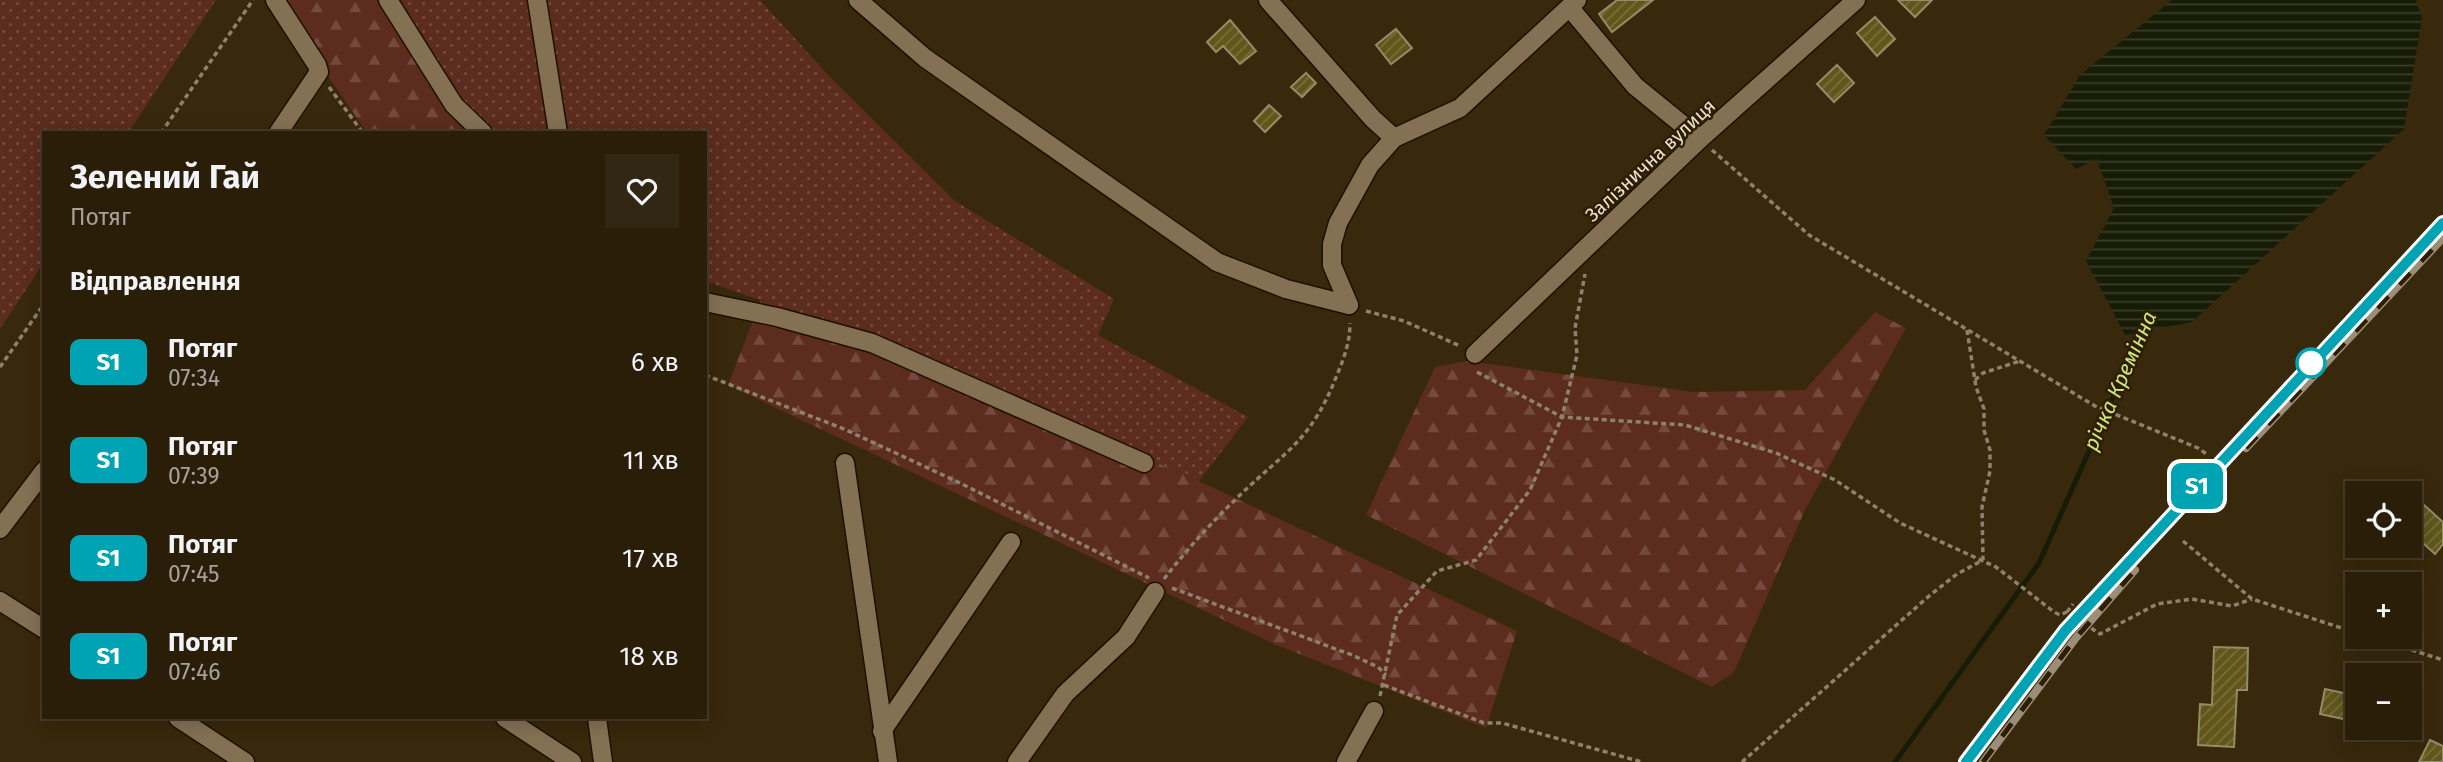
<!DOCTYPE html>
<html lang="uk">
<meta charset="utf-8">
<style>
body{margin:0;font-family:"Fira Sans",sans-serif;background:#322712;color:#f1f3f6;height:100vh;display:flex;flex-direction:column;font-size:26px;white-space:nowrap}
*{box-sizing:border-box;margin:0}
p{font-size:23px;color:#a5a29c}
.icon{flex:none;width:38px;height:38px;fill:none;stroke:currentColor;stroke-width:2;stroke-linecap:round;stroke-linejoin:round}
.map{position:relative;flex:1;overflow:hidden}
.panel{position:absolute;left:42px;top:131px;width:665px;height:588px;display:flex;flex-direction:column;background:#2a1e09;border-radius:0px;box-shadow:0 4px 18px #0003,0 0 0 2px #463c2a}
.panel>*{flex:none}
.badge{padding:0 14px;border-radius:10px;font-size:24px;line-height:46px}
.buttons{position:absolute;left:2345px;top:481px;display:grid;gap:14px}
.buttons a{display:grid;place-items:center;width:77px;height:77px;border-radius:0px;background:#2a1e09;box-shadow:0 4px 18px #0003,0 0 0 2px #463c2a;font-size:35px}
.map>.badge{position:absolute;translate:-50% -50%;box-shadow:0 0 0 4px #fff}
h2{padding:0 28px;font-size:26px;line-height:63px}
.round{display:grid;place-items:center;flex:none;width:74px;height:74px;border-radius:0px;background:#322712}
.summary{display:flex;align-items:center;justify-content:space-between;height:119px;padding:0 28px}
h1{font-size:33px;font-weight:700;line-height:52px}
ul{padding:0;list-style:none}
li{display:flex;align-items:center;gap:21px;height:98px;padding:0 28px}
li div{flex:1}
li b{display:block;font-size:26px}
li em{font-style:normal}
li .badge{min-width:77px;font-weight:700;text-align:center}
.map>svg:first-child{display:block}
.forest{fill:url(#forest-firs)}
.garden{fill:url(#garden-dots)}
.water{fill:url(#water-rules)}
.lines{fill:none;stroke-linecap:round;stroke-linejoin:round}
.stream{stroke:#171c06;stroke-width:5}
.building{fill:url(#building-hatch);stroke:#928c6a;stroke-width:2}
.minor-casing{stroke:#1f1000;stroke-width:21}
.path{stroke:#8f826c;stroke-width:3.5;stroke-dasharray:5 3.5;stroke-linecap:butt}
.minor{stroke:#847154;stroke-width:18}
.rail-casing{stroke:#9a8e78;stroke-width:8}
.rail{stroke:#2e1e03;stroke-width:5;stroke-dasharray:16;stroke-linecap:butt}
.line-casing{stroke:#fff;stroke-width:16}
.line{stroke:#00a3b4;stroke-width:10}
.stop-dot{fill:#fff;stroke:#00a3b4;stroke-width:3.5}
.labels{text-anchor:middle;stroke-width:5;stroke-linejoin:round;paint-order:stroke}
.street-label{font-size:19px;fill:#ebe1d1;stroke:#2e1e03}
.water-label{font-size:21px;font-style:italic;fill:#cee681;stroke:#2e1e03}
</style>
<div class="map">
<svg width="2443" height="762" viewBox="0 0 2443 762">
<defs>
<pattern id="forest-firs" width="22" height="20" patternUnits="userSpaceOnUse" patternTransform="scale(1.75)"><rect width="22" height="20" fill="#5c2c1e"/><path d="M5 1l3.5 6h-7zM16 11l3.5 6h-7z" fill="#744a3e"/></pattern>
<pattern id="garden-dots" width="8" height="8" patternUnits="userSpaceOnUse" patternTransform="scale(1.75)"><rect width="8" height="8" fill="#5c2c1e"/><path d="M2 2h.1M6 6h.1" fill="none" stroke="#744a3e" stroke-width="1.8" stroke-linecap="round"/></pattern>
<pattern id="water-rules" width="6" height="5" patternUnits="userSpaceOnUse" patternTransform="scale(1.75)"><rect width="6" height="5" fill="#171c06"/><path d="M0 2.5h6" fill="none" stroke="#393d29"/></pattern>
<pattern id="building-hatch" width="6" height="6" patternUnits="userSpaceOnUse" patternTransform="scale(1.75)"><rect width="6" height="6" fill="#61561a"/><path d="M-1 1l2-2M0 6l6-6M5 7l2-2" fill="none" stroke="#786e3a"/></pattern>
</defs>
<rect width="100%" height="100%" fill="#38280c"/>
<g class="forest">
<path d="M276,0h111l95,133h-115z"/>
<path d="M761,300l137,48 301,133 318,150 -31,97 -212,-84 -546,-259z"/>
<path d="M1875,312l31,16 -101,182 -71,162 -22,15 -346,-172 69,-148 33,-6 226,31 111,-2z"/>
</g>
<g class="garden">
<path d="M0,0h216l-88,133h-84v129l-44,67z"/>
<path d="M387,0h373l69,76 126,125 159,98 -16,36 150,82 -49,64 -301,-133 -193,-67v-148h-223z"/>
</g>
<path class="water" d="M2172,0h244l6,18 -18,111 -212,193 -67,13 -39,-74 28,-53 -17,-49 -21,10 -32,-34 36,-60z"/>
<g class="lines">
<path class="stream" d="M1895,762l144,-199 106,-237"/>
</g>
<g class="building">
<path d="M1617,0h36l-41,32 -13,-18z"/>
<path d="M1898,0h34l-17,17z"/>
<path d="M1875,17l20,22 -18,17 -20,-23z"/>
<path d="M1230,20l26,31 -16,13 -17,-18 -7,6 -9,-10z"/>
<path d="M1396,29l16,19 -21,16 -15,-19z"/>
<path d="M1837,65l17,18 -20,19 -17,-18z"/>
<path d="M1306,73l10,10 -14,14 -11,-10z"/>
<path d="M1269,105l12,11 -16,16 -11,-11z"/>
<path d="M2424,505l19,17v22l-8,10 -22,-20 3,-3 -6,-6v-4z"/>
<path d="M2214,647l34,1 -1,42h-10l-3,57 -36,-2 2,-41 12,1z"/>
<path d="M2325,689l28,6 -5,25 -28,-6z"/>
<path d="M2430,740l13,6v16h-24z"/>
</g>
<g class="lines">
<g class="minor-casing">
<g id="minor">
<path d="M275,0l42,65 2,7 -41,61"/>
<path d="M388,0l66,105 29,28"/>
<path d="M537,0l21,133"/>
<path d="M858,0l67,58 292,204 69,27 63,16"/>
<path d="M1268,0l105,119 21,19"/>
<path d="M1570,8l65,78 65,53"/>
<path d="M705,302l72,15 95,26 272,120"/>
<path d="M1349,305l-17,-40v-21l6,-21 32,-58 24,-27 66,-30 117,-108"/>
<path d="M1475,354l225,-215 156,-139"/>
<path d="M845,463l43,299"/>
<path d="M0,529l44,-58"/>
<path d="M0,601l44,28"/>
<path d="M178,718l67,44"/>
<path d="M505,718l67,44"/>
<path d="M597,718l6,44"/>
<path d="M882,731l129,-189"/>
<path d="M1017,762l48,-68 61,-57 29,-45"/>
<path d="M1346,762l28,-51"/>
</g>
</g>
<g class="path">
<path d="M329,87l34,46"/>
<path d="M161,133l92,-133"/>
<path d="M1712,150l97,85 286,171 103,42 10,7"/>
<path d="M1366,311l38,10 56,25"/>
<path d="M1967,330l9,57 8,22v21l6,20v21l-8,36 1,53"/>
<path d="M0,367l44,-63"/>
<path d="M1477,372l85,45 123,8 91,28 59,27 65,43 96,44 58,45 6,3 7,-3 33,22 57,-30 35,-5 40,7 20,-7"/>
<path d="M705,375l139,54 114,53 191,96"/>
<path d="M1975,380l8,-7 37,-12"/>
<path d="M2183,541l69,58 105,34"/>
<path d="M1164,579c23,-30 49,-58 76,-84 48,-46 71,-54 97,-120 7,-17 13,-33 13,-52"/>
<path d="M1172,588l180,67 26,12 8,8"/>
<path d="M2067,612l6,-8"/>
<path d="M2371,637l72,23"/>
<path d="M1384,685l100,38h18l140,39"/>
<path d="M1380,696l17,-81 40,-44 39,-11 54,-70 32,-73 15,-62 -2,-27 10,-54"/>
<path d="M1742,762l187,-166 28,-22 26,-14"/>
</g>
<use href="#minor" class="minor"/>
<g class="rail-casing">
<g id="rail">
<path d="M2246,448l197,-210"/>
<path d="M1966,762l99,-131 378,-408"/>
<path d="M1983,762l92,-123 60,-69"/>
</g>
</g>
<use href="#rail" class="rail"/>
</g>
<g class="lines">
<g class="line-casing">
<path id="line" d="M1966,762l99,-131 378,-408"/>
</g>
<use href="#line" class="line"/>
</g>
<circle class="stop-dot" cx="2311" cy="363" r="14"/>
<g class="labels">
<g class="street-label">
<text transform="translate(1650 160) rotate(-43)" y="7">Залізнична вулиця</text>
</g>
<g class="water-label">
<text transform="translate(2120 381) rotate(-66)" y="7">річка Кремінна</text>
</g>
</g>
</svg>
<div class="buttons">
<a><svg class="icon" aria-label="locate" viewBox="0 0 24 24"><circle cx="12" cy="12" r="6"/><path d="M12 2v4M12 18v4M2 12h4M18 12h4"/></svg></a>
<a>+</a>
<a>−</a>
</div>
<b class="badge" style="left:2197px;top:486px;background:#00a3b4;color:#fff">S1</b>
<section class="panel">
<div class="summary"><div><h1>Зелений Гай</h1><p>Потяг</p></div><a class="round"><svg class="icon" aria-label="heart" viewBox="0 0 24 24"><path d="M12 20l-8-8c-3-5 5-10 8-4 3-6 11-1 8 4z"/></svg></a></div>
<h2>Відправлення</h2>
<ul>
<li><span class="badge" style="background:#00a3b4;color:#fff">S1</span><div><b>Потяг</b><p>07:34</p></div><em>6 хв</em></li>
<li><span class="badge" style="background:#00a3b4;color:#fff">S1</span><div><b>Потяг</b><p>07:39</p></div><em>11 хв</em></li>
<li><span class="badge" style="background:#00a3b4;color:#fff">S1</span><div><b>Потяг</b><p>07:45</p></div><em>17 хв</em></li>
<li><span class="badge" style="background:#00a3b4;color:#fff">S1</span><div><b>Потяг</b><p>07:46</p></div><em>18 хв</em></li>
</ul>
</section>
</div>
